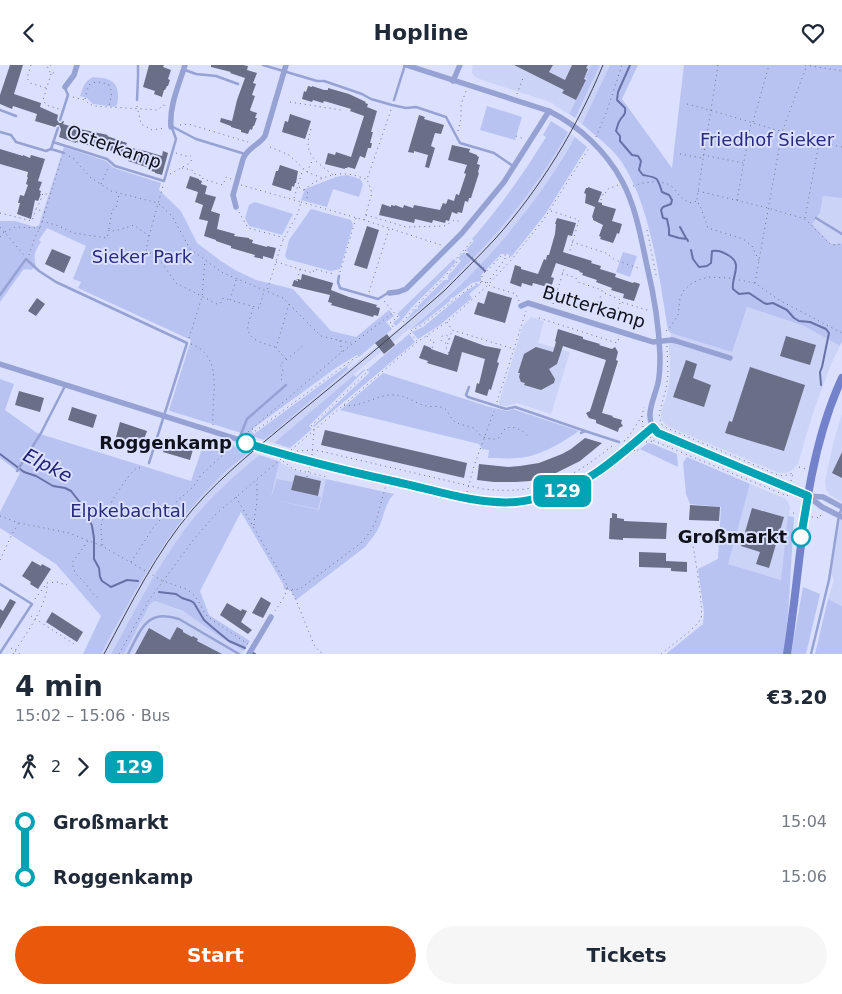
<!DOCTYPE html>
<meta charset="utf-8">
<style>
body{margin:0;font-family:"DejaVu Sans",sans-serif;background:#f6f6f7;color:#1f2937;height:100vh;display:flex;flex-direction:column;font-size:19px;white-space:nowrap}
*{box-sizing:border-box;margin:0}
p{font-size:16px;color:#747a83}
.icon{flex:none;width:28px;height:28px;fill:none;stroke:currentColor;stroke-width:2;stroke-linecap:round;stroke-linejoin:round}
.map{position:relative;height:589px;overflow:hidden}
.side{display:flex;flex-direction:column;background:#fff;flex:1}
.side>*{flex:none}
.badge{padding:0 10px;border-radius:8px;font-size:18px;line-height:32px}
.map>.badge{position:absolute;translate:-50% -50%;box-shadow:0 0 0 2px #fff}
.legs{display:flex;align-items:center;gap:8px;height:55px;padding:0 15px;font-size:16px}
.legs p{margin-inline-start:auto}
.head{display:flex;align-items:center;justify-content:space-between;height:85px;padding:0 15px}
h1{font-size:28px;font-weight:800;line-height:38px}
.action{display:flex;gap:10px;margin-top:auto;padding:10px 15px}
.action a{flex:1;height:58px;border-radius:30px;background:#ea580c;color:#fff;font-size:20px;font-weight:800;line-height:58px;text-align:center}
.action a+a{background:#f6f6f7;color:#1f2937}
ul{padding:0 15px;list-style:none}
li{display:flex;align-items:center;gap:18px;height:55px;font-size:19px}
li i{display:grid;place-items:center;width:8px;height:100%;margin:0 6px;background:currentColor}
li i::after{content:'';width:12px;height:12px;margin:-6px;border:4px solid;border-radius:50%;background:#fff}
li p{margin-inline-start:auto}
li:first-child i{background:linear-gradient(#0000 50%,currentColor 0)}
li:last-child i{background:linear-gradient(currentColor 50%,#0000 0)}
header{display:flex;justify-content:space-between;align-items:center;height:65px;padding:0 15px;background:#fff;font-size:22px;font-weight:800}
.map>svg:first-child{display:block}
.built{fill:#cbd3f6}
.green{fill:#b9c3f2}
.lines{fill:none;stroke-linecap:round;stroke-linejoin:round}
.stream{stroke:#6771a6;stroke-width:2}
.building{fill:#6a6f88}
.path{stroke:#6f7385;stroke-width:1;stroke-dasharray:1 4;stroke-linecap:butt}
.lane{stroke:#97a2d4;stroke-width:2.5}
.street{stroke:#97a2d4;stroke-width:5.5}
.secondary{stroke:#7481cb;stroke-width:8}
.tram{stroke:#414452;stroke-width:1}
.line-1-casing{stroke:#fff;stroke-width:11}
.line-1{stroke:#00a3b4;stroke-width:8}
.stop-1-dot{fill:#fff;stroke:#00a3b4;stroke-width:2.5}
.labels{text-anchor:middle;stroke-width:4;stroke-linejoin:round;paint-order:stroke}
.park-label{font-size:18px;fill:#292c7e;stroke:#dae0fd}
.street-label{font-size:18px;fill:#10121b;stroke:#dae0fd}
.stop-label{font-size:18px;font-weight:bold;fill:#10121b;stroke:#dae0fd;text-anchor:end}
.water-label{font-size:19px;font-style:italic;fill:#222273;stroke:#dae0fd}
</style>
<header><svg class="icon" aria-label="back" viewBox="0 0 24 24"><path d="M15 5l-7 7 7 7"/></svg>Hopline<svg class="icon" aria-label="heart" viewBox="0 0 24 24"><path d="M12 20l-8-8c-3-5 5-10 8-4 3-6 11-1 8 4z"/></svg></header>
<div class="map">
<svg width="842" height="589" viewBox="0 0 842 589">
<rect width="100%" height="100%" fill="#dae0fd"/>
<g class="built">
<path d="M473,0h118l-6,13 2,1 -18,35 -14,-8 -1,-2 -7,-3 -68,-22 -5,-3 -2,-3v-3z"/>
<path d="M600,0h10l-28,59 -7,-6z"/>
<path d="M568,67l7,5 -27,44 -22,31 -28,33 -23,25 -65,60 -1,-1 -55,45v1l-80,68 -10,-3 49,-43 91,-73 64,-60 23,-25 38,-47 22,-33z"/>
<path d="M823,131l19,2v44l-1,2h-10l-19,-20 8,-11z"/>
<path d="M747,242l57,19 36,20 -9,18 -19,52 -14,48 -7,7 -6,2h-6l-112,-47 -6,-7v-8l6,-16 3,-19v-15l-1,-14 2,-14 3,1z"/>
<path d="M531,252l13,4 -6,22 32,9 -19,62 -34,-11 -11,3 -6,-1 -1,-3 24,-77z"/>
<path d="M842,349v88l-12,-7 -4,-5 -1,-8 8,-38z"/>
<path d="M250,387l9,3 -39,35 -42,48 -16,25 -51,91h-10l34,-63 19,-33 18,-26 19,-25 22,-24z"/>
<path d="M279,397l11,6 11,4 25,7 -7,31 -48,-11z"/>
<path d="M750,419l34,14 4,4 2,5 -9,73 -54,-16z"/>
<path d="M842,440v101l-14,-7 6,-19 -3,-7z"/>
<path d="M155,536l29,11 36,25 24,14 -2,3h-118l26,-50z"/>
</g>
<g class="green">
<path d="M591,0h9l-25,53 -6,-4 18,-35 -2,-1z"/>
<path d="M610,0h28l-16,34 50,69 12,-103h158v133l-19,-2 -3,17 -8,11 19,20h10l1,-2v99l-2,5 -36,-20 -57,-19 -15,45 -58,-18 -3,-1 -3,-3c-9,-53 -17,-124 -47,-169 -10,-14 -25,-25 -39,-37z"/>
<path d="M93,12c13,1 24,2 25,17 0,5 0,8 -2,13l-23,-3 -6,-6 -7,-2c3,-8 4,-15 13,-19z"/>
<path d="M487,41l35,11 -7,23 -35,-10z"/>
<path d="M551,56l17,11c-41,74 -100,137 -164,191l11,-14h3v-3l26,-26h4v-4l13,-15 -3,-3 6,-6 3,3 2,-2 -3,-3 8,-9 -2,-2c28,-32 52,-66 74,-102l-3,-2z"/>
<path d="M575,72l12,10 -41,66 -34,43 -1,1 -3,-3h-7l-20,21v6l-9,2 -19,15 -2,-1 -1,4 -29,23 -11,6c22,-20 45,-39 65,-60 39,-40 73,-85 100,-133z"/>
<path d="M64,82l42,14 8,7 47,15 -2,7 22,21 16,32 24,18 14,9 21,10 37,9 38,42 25,6 33,-27 5,6 -8,6 6,7 -33,28 -2,-2 -20,12 -86,63 3,4 102,-75 -9,8 1,2 -84,71 -94,-29 -1,-1 22,-70 -113,-52 3,-6 -8,-3 13,-33 -39,-18 -8,12 2,2c-6,8 -8,14 -5,24l-5,4 -5,-1 -3,1 -23,32v-81h15l20,6 4,-2z"/>
<path d="M347,110l13,4 3,5 -4,13 -26,-8 -6,18 -26,-7 4,-11 31,-12z"/>
<path d="M255,137l38,12 -11,21 -33,-9 -4,-8 4,-13z"/>
<path d="M311,144l40,11 2,5 -13,44 -9,2 -44,-12 -2,-3 4,-16z"/>
<path d="M623,187l14,4 -7,21 -14,-5z"/>
<path d="M454,194l2,3c-13,15 -28,29 -42,43 -7,7 -11,15 -18,21l-3,-3 7,-6 -3,-3z"/>
<path d="M478,219h3l-12,10 3,4 -32,27 -22,14 -6,-7 11,-5 46,-38z"/>
<path d="M409,269l6,8 -101,85 -1,-1 56,-53 -1,-4z"/>
<path d="M364,304l1,1 -56,56 3,3 -22,19 -16,-5 80,-68 2,2z"/>
<path d="M383,308l107,34 17,4 6,-2 66,22c-18,12 -40,26 -62,27 -10,1 -19,0 -29,0l1,-8 -7,-1 -3,-5 -139,-34z"/>
<path d="M0,314l14,5 -9,26 32,23 154,48 13,-38 15,5 11,-3 20,7c-70,51 -109,128 -149,202h-18l18,-38 -45,-52 -56,-36v-16l20,-39 -20,-15z"/>
<path d="M648,378l5,1 24,10 1,13 -38,-18z"/>
<path d="M259,390l22,7 -2,1 -8,35 6,-19 16,3 -2,8 30,7 -3,12 -43,-9 44,10 7,-31 68,15c-10,10 -10,25 -17,37 -3,5 -8,11 -12,16l-69,53 -5,-9 -7,-2 -1,-5 -42,-72 -41,79 9,24 41,26 -6,10 -24,-14 -37,-26 -28,-10 -5,3 -26,50h-13c27,-48 51,-99 87,-141 18,-21 40,-40 61,-58z"/>
<path d="M687,392l63,27 -22,80 53,16 7,-64 6,1 -6,99 -4,38h-118l37,-30 1,-11 -6,-44 20,-10 3,-52 -31,-3 -4,-10 -3,-31z"/>
<path d="M803,522l17,7 -14,60h-15z"/>
<path d="M828,534l14,7v48h-27z"/>
</g>
<g class="lines">
<g class="stream">
<path d="M630,0l-12,27 -1,8 8,8c1,7 -2,7 -5,12 -2,3 -3,8 -4,11l4,5v5l12,14 6,1 3,5 -2,9 4,5c16,3 14,2 19,17l7,3 3,5 -1,4 -8,3 -2,3 2,8 4,1 2,10v6l10,3 8,1 1,2"/>
<path d="M680,162l6,11"/>
<path d="M691,185l2,9 6,8 8,-1 4,-3 1,-12c7,-1 10,1 16,4 16,9 3,21 5,34l6,5 10,-1 15,10 3,1 6,-1 14,7 7,8 5,3 11,1 16,7 3,4 -7,34 -2,5 1,13"/>
<path d="M467,189l18,17"/>
<path d="M0,389l24,18 12,4 17,10 12,2 6,3 15,19 6,16 2,12v21l5,9 1,9 2,4 9,6 16,-7 11,1"/>
<path d="M159,527l17,2 6,4 9,3 3,2 10,17 8,7 17,14 16,7"/>
<path d="M253,588l2,1"/>
</g>
</g>
<g class="building">
<path d="M10,0h13l-9,29 27,9 -1,4 18,8 -1,5 2,3h2l2,-2h1l-1,3 17,5 28,6 -1,1 20,7 -1,2 6,3 13,3 17,5 1,-5 5,2 -6,22 -7,-2v-1l-4,-1 1,-2 -24,-8 1,-2 -8,-2 1,-1 -3,-1v-2l-16,-5v1l-27,-7v1l-17,-6 2,-8 -2,-4h-2l-2,2 -20,-6 2,-7 -24,-8 -1,3 -12,-5v-9z"/>
<path d="M149,0h15l-1,2 8,3 -3,9 2,1 -2,6h-1l-2,4h-1l-2,7 -8,-3 1,-3 -12,-4z"/>
<path d="M211,0h32l5,1 -1,4 10,3 -4,10 3,1 -4,11 3,1 -5,14 1,1 6,2 -2,5h2l-3,8h-1l-1,4 -2,-1 -2,5 -7,-2v-2l-10,-3v-1l-11,-4 1,-4 11,3 5,-21 8,-22 -15,-5 1,-1 -20,-5z"/>
<path d="M514,0h39l-4,7 16,8 7,-15h16l-2,3 2,1 -4,10 2,1 -10,20 -14,-7 2,-3z"/>
<path d="M308,21l4,1v-1l12,4h4v-2l21,6 17,8 -1,1 3,1 -1,3 10,4 -6,21h2l-3,11h2l-1,5h-3l-3,10 -5,-2 -5,13 -7,-2 -1,1h-2v1l-20,-5 3,-11 7,2 1,-3 15,5 13,-41 -14,-5 1,-2 -20,-6 -7,-2 -1,2 -10,-3 -1,2 -10,-3 2,-8 2,1z"/>
<path d="M290,49l21,7 -6,18 -23,-7 3,-11 3,1z"/>
<path d="M419,50l6,2 -1,2 20,6 -3,9 -6,-1 -4,13 4,2 -6,20 -4,-1 3,-12 -14,-4v2l-6,-1z"/>
<path d="M452,80l18,4 -1,3 8,3v1l2,1 -2,7 3,1 -2,7 1,1 -8,25h-2l-1,4 -3,-1 -3,12 -4,-1 -1,2 -5,-2 -3,9 -3,-1 -1,3 -12,-3 -1,3 -17,-4 -1,4 -35,-8 3,-11 9,3v-2l4,1v-1l8,3 1,-3 9,3 1,-3 26,5 3,-7 3,1 2,-5 6,2 2,-7 3,1 7,-21 -2,-1 3,-8 -19,-5z"/>
<path d="M0,84l23,7v-1l7,3 1,-3 14,4 -7,22 4,1 -3,8 2,1 -1,3h1l-3,7 -3,-1 -4,19 -14,-5 3,-11h-2l2,-8 4,1 4,-11 -2,-1 2,-7h-1l1,-5 -28,-8z"/>
<path d="M280,100l18,6 -2,12h-1l-1,4 -2,-1 -1,5 -19,-6 4,-14h2z"/>
<path d="M190,111l9,3v1l3,1 -1,3 6,2 -2,8 11,3 -5,14 9,3 -3,15 18,5 -1,2 15,2v1l4,1 -1,3 15,4v-1l9,2 -3,11 -10,-3v3l-9,-2 1,-2 -24,-7v-2l-15,-5v-1l-12,-4 4,-15 -9,-2 4,-14 -8,-3 3,-10 -12,-4z"/>
<path d="M588,122l14,5 -4,10 4,1v2l14,4 -4,12 10,3 -3,10 -2,-1 -1,3 -3,7 -13,-4 1,-2 -2,-1 4,-11 -10,-5v-2l-1,-1 3,-10 -10,-4 1,-9 -2,-1 2,-5h2z"/>
<path d="M557,153l19,5 -4,13 -4,-1 -5,17 29,9 -1,2 10,3 -1,3 16,5 -1,3 18,6 1,-1 6,2 -6,17 -11,-3 1,-4 -13,-4 1,-2 -16,-6 1,-2 -15,-5 1,-2 -4,-1 1,-1 -24,-8 -5,14 3,1 -3,10 -18,-5 -1,3 -10,-3 -1,4 -11,-4 5,-18 6,2v2l17,5 6,-15 2,1 1,-5h2l6,-21 1,-10h-1z"/>
<path d="M367,161l12,4 -12,39 -13,-4z"/>
<path d="M52,184l19,8 -7,16 -19,-9z"/>
<path d="M302,209l31,9 -2,7 18,7 28,8 -1,2 4,1 -2,8 -4,-1 -1,2 -42,-12 1,-2 -4,-1 2,-7 -38,-9 2,-6 4,1v-2l3,1z"/>
<path d="M488,226l24,7 -7,25 -31,-9 4,-12 6,2z"/>
<path d="M37,233l8,6 -9,12 -8,-5z"/>
<path d="M558,264l25,8v2l17,5 -1,1 13,4 3,-2 3,5 -2,8 2,1 -16,52 11,3 -1,1 10,3 -1,3 2,3 -4,2 -1,4 -22,-9v-3l-7,-2 -3,-5 4,-2 16,-51 -43,-14 -6,18 -8,5 6,10 -1,4 -13,7 -17,-5 1,-2 -4,-1 -2,-5 1,-4h-2l6,-19 12,-7 17,5 3,-10 -1,-1z"/>
<path d="M387,269l8,11 -11,9 -9,-11z"/>
<path d="M455,270l30,11 16,3 -4,13 2,1 -8,27 -2,-1 -2,7 -12,-4 2,-9 2,1 6,-25 -23,-7 -5,20 -30,-9 1,-2 -9,-3 5,-13 7,3v1l17,6z"/>
<path d="M786,271l30,9 -6,20 -30,-9z"/>
<path d="M686,295l11,4 -4,14 18,7 -7,22 -31,-10z"/>
<path d="M750,302l55,18 -21,66 -59,-18 4,-12 3,1z"/>
<path d="M19,326l25,7 -4,14 -25,-7z"/>
<path d="M72,342l25,8 -4,13 -25,-8z"/>
<path d="M120,357l27,9 -5,14 -26,-8z"/>
<path d="M325,365l142,33 -3,15 -143,-33z"/>
<path d="M168,372l26,9 -4,14 -27,-8z"/>
<path d="M585,373l17,5 -22,18 -24,12 -26,8 -14,1h-22l-17,-2 2,-16 29,3 12,-1 19,-3 23,-9 9,-5z"/>
<path d="M842,387v26l-10,-5z"/>
<path d="M295,410l26,6 -3,15 -27,-6z"/>
<path d="M690,440l30,2 -1,14 -30,-1z"/>
<path d="M752,443l32,9 -15,51 -13,-4 4,-12 -19,-6z"/>
<path d="M612,448l5,1v4l7,1v2l43,2 -1,16 -43,-1v2l-14,-1 1,-21h2z"/>
<path d="M639,487l27,1v8l21,1v10l-16,-1v-3l-32,-1z"/>
<path d="M32,496l9,5 1,-2 9,5 -13,20 -8,-5 1,-2 -9,-6z"/>
<path d="M261,532l10,6 -8,15 -11,-5z"/>
<path d="M10,534l6,3 -16,27v-20l3,2z"/>
<path d="M227,538l14,8 1,-2 5,2 -6,11 11,8 -4,4 -28,-19z"/>
<path d="M52,547l31,20 -6,10 -31,-20z"/>
<path d="M177,562l6,3v2l9,5 1,-1 5,3 -1,2 25,13h-87l14,-26 21,12z"/>
</g>
<g class="lines">
<g class="path">
<path d="M31,0l-4,13 3,5 16,5"/>
<path d="M51,0l-4,1 4,8 6,-3"/>
<path d="M718,0l-21,133v3l4,7 7,20 35,11 9,7 7,15"/>
<path d="M805,0l37,6"/>
<path d="M51,9l-8,26 3,5 13,4"/>
<path d="M517,29l6,-16"/>
<path d="M73,32l12,3 4,4 5,2 64,4 5,-5 3,1"/>
<path d="M85,34l2,-9 3,-6c7,-3 12,-2 19,1 4,7 2,13 0,21"/>
<path d="M290,37l51,8"/>
<path d="M687,39c52,13 102,32 155,43"/>
<path d="M137,41l4,18 11,6 12,-2"/>
<path d="M753,57l16,-57"/>
<path d="M180,60l8,-1 60,18"/>
<path d="M311,64c-9,26 5,32 22,46"/>
<path d="M458,66l3,-12v-14l5,-14"/>
<path d="M516,71l8,3"/>
<path d="M596,72l11,-26 15,-46"/>
<path d="M270,82l19,8 18,17 15,6"/>
<path d="M176,88l9,3h6"/>
<path d="M680,89l22,4"/>
<path d="M703,90l40,8"/>
<path d="M69,91l5,3 16,18 21,14 47,12 14,13 18,33 33,24 60,25 38,38 30,7"/>
<path d="M182,103l10,2 1,3 9,3 1,3 20,6 3,-8 5,2"/>
<path d="M307,107l6,-13"/>
<path d="M170,109l20,-11 3,-6"/>
<path d="M101,119l7,-16"/>
<path d="M241,120l60,17 -3,11 -16,29 -15,49"/>
<path d="M633,121c11,-4 33,-8 41,3 7,8 8,11 18,14l5,-2"/>
<path d="M299,122l9,6 -2,9"/>
<path d="M304,125c11,-10 27,-17 42,-16 6,0 14,3 20,5"/>
<path d="M698,126l70,17 37,11 26,26 11,-1"/>
<path d="M294,133l9,-29"/>
<path d="M601,135l3,-8 2,1 2,-4 10,-4"/>
<path d="M737,135l14,-77"/>
<path d="M301,137l63,18 77,25"/>
<path d="M551,146l28,9 -10,34"/>
<path d="M45,147l-9,-3 4,-7 3,-9 7,2"/>
<path d="M239,147l9,16 33,9 3,3"/>
<path d="M0,148l32,8 4,-12"/>
<path d="M366,150l40,12 38,-1 11,-6 6,2"/>
<path d="M805,153l14,-75"/>
<path d="M364,155l8,-27 -5,-14 24,-69"/>
<path d="M42,156l17,5 14,7 34,5 2,-8 6,1 19,-6 15,11 -3,14 13,9 17,24 41,21 4,-1 2,-5 7,2"/>
<path d="M0,162l24,28"/>
<path d="M109,164l3,-19 4,-2 3,-14"/>
<path d="M647,165l9,45"/>
<path d="M5,167l10,-5 25,1"/>
<path d="M149,171l14,-50"/>
<path d="M0,172l4,-5"/>
<path d="M572,177l34,11 9,7 26,9"/>
<path d="M465,185l22,21 15,-16h5l5,4"/>
<path d="M29,190l6,-18 5,-9 22,-71"/>
<path d="M276,197l37,11 1,-4 20,5"/>
<path d="M340,207l16,-54"/>
<path d="M562,208l14,5 2,4 24,8v2l17,7 2,3 29,9"/>
<path d="M236,215l-6,20 29,8 5,-16"/>
<path d="M297,215l3,-11"/>
<path d="M482,217v-7l4,-4"/>
<path d="M487,218l18,-24v-3"/>
<path d="M755,218l27,-151 25,-67"/>
<path d="M369,227l20,-63"/>
<path d="M384,236l14,16 -8,6 4,5"/>
<path d="M598,237l4,-9"/>
<path d="M553,239l12,-38"/>
<path d="M253,243c-1,6 -6,15 -5,21 1,12 18,15 27,18"/>
<path d="M620,248l-2,-3 2,-7"/>
<path d="M539,253l78,25 2,-5"/>
<path d="M403,257c16,-22 38,-39 54,-60l-1,-3 16,-18"/>
<path d="M447,257l5,8 62,19"/>
<path d="M411,266l11,-6 51,-40 9,-3 5,1 3,3 26,8 3,7"/>
<path d="M666,266l5,-5 7,-11 2,-17 4,-8 8,-7 9,-4 9,-2 19,1 26,5 24,17 63,33"/>
<path d="M410,268l7,8"/>
<circle cx="445" cy="274" r="4"/>
<path d="M427,271l3,4 4,1 -2,8"/>
<path d="M189,273l13,-41 3,-37"/>
<path d="M449,274l3,-8"/>
<path d="M340,276l2,11"/>
<path d="M448,278l-2,4 3,7"/>
<path d="M191,279c34,13 20,52 22,81"/>
<path d="M667,281l1,29 -2,14 -7,25 2,10 6,4 111,47 6,1 9,-3 -2,8"/>
<path d="M286,294l-10,-11 13,-44"/>
<path d="M282,315l-1,-1 2,-11 -3,-3 25,-21"/>
<path d="M497,337l29,-91"/>
<path d="M344,340c16,3 29,-8 45,-10 18,-1 22,7 37,11 5,1 10,0 15,1 7,1 8,10 13,14 6,5 15,4 21,8 2,2 3,4 5,6 6,4 13,5 19,3 2,-3 3,-6 5,-8 7,-7 21,1 25,8"/>
<path d="M643,362l-1,-11 2,-9"/>
<path d="M252,364l2,3 102,-75 1,1"/>
<path d="M248,367l94,-80 52,-40"/>
<path d="M650,372l4,4 133,55 1,-1"/>
<path d="M624,376l3,-2 15,-23"/>
<path d="M646,377l8,-1"/>
<path d="M291,385l126,-108 30,-20 41,-37 24,-26 32,-40 45,-71"/>
<path d="M634,385l2,2 4,-5"/>
<path d="M297,386l16,-1 7,1 163,38c54,6 88,-9 129,-43"/>
<path d="M312,390l2,-25 -3,-4 57,-55 -1,-2"/>
<path d="M283,396l10,8 34,8"/>
<path d="M799,402l7,2"/>
<path d="M307,412l3,-10"/>
<path d="M467,427l7,-26 20,-55"/>
<path d="M236,432l51,88c0,10 -7,18 -12,26"/>
<path d="M793,448l5,1"/>
<path d="M0,451l19,7 50,10 33,13 61,35 23,8c15,9 13,18 22,28l40,27"/>
<path d="M812,452l8,1 1,-5"/>
<path d="M254,460l1,-12 2,-11v-22"/>
<path d="M88,476l-16,22 3,10 10,10 9,12 6,4"/>
<path d="M102,480c0,-8 -2,-16 0,-24 3,-10 26,-48 35,-53 1,0 7,-1 7,-1"/>
<path d="M0,495l12,-26 7,-11"/>
<path d="M131,497l22,-34 22,-25 18,-16 8,-12 14,-13 19,-17"/>
<path d="M287,523l8,2 6,-2 60,-45 9,-11 6,-11 10,-36"/>
<path d="M292,525l-1,1 5,9 19,47 4,4 5,3"/>
<path d="M35,534l12,-16 10,-1 9,3 3,-2"/>
<path d="M31,551l43,28"/>
<path d="M11,583l9,6"/>
<path d="M13,589c11,-17 36,-51 34,-71"/>
<path d="M119,589l30,-54 45,-61 22,-25 65,-55"/>
<path d="M661,589c8,-7 37,-27 40,-36 3,-7 -7,-71 -10,-81 -2,-3 -5,-6 -7,-9"/>
</g>
<g class="lane">
<path d="M263,0l54,16h7l38,13 9,5 21,6 14,3 10,-1 30,10 14,26 34,10 19,13"/>
<path d="M185,5l11,4 20,2 22,8"/>
<path d="M137,35l1,-23v-12"/>
<path d="M394,35l11,-35"/>
<path d="M0,45l16,6"/>
<path d="M60,55l8,-25 -3,-7"/>
<path d="M173,62l23,12 49,15"/>
<path d="M0,67l11,3 5,7 30,9 5,-2 13,4"/>
<path d="M53,77l54,17 8,7 49,15 12,-42 -4,-11"/>
<path d="M51,84l7,-21"/>
<path d="M816,153l26,16"/>
<path d="M339,211l-1,6 2,6 38,11 10,-6"/>
<path d="M0,230l26,-36 13,12 17,11 131,61 -38,120"/>
<path d="M469,322l-3,8 2,2 38,12 9,-2 70,24"/>
<path d="M581,368l4,-2 34,11"/>
<path d="M239,374l8,-20 39,-34"/>
<path d="M17,406l24,-38 24,-47"/>
<path d="M0,519l32,20 -32,49"/>
<path d="M128,589c13,-24 18,-46 51,-35l60,35"/>
<path d="M811,589l18,-74 10,-65 3,-7"/>
</g>
<g class="street">
<path d="M406,0l143,46c30,15 57,40 73,70 14,26 19,57 25,85 7,29 12,60 13,90 0,9 0,18 -2,27 -4,17 -16,36 0,50l150,63 14,11 20,10"/>
<path d="M453,16l7,-16"/>
<path d="M65,22l9,-12 3,-10"/>
<path d="M171,62c-2,-21 8,-42 14,-62"/>
<path d="M236,142l-3,-12 10,-36c4,-11 16,-14 22,-23l21,-71"/>
<path d="M389,228l9,-1 8,-3 56,-56 42,-51 45,-71"/>
<path d="M521,241l7,-3 109,34 16,5 19,-2 4,1 54,17"/>
<path d="M0,299l290,92 177,42c16,2 33,5 50,4 28,-3 56,-13 79,-29 20,-13 39,-31 57,-46"/>
<path d="M808,431l15,1 19,10"/>
<path d="M249,589l22,-37"/>
</g>
<path class="secondary" d="M787,589c15,-93 15,-189 55,-276"/>
<path class="tram" d="M104,589c27,-50 52,-102 89,-145 31,-36 70,-66 106,-96 49,-40 97,-80 145,-122 17,-17 34,-34 51,-52 45,-50 82,-111 108,-174"/>
</g>
<g class="lines">
<g class="line-1-casing">
<path id="line-1" d="M246,378c50,16 100,28 151,39 37,8 81,23 119,20 11,-1 23,-4 34,-7 40,-11 72,-42 103,-68l5,6 150,63 -7,41"/>
</g>
<use href="#line-1" class="line-1"/>
</g>
<g class="stop-1-dot">
<circle cx="246" cy="378" r="9"/>
<circle cx="801" cy="472" r="9"/>
</g>
<g class="labels">
<g class="park-label">
<text x="767" y="81">Friedhof Sieker</text>
<text x="142" y="198">Sieker Park</text>
<text x="128" y="452">Elpkebachtal</text>
</g>
<g class="street-label">
<text transform="translate(114 82) rotate(19)" y="6">Osterkamp</text>
<text transform="translate(594 242) rotate(17)" y="6">Butterkamp</text>
</g>
<g class="stop-label">
<text x="232" y="384">Roggenkamp</text>
<text x="787" y="478">Großmarkt</text>
</g>
<g class="water-label">
<text transform="translate(48 400) rotate(27)" y="7">Elpke</text>
</g>
</g>
</svg>
<b class="badge" style="left:562px;top:426px;background:#00a3b4;color:#fff">129</b>
</div>
<section class="side">
<div class="head"><div><h1>4 min</h1><p>15:02 – 15:06 · Bus</p></div><b>€3.20</b></div>
<div class="legs"><svg class="icon" aria-label="walk" viewBox="0 0 24 24"><circle cx="13" cy="4" r="2"/><path d="M13 8l-2 6 4 7M11 14l-3 7M7 12l3-4h3l4 4"/></svg>2<svg class="icon" aria-label="forward" viewBox="0 0 24 24"><path d="M9 5l7 7-7 7"/></svg><b class="badge" style="background:#00a3b4;color:#fff">129</b></div>
<ul>
<li><i style="color:#00a3b4"></i><b>Großmarkt</b><p>15:04</p></li>
<li><i style="color:#00a3b4"></i><b>Roggenkamp</b><p>15:06</p></li>
</ul>
<div class="action"><a>Start</a><a>Tickets</a></div>
</section>
